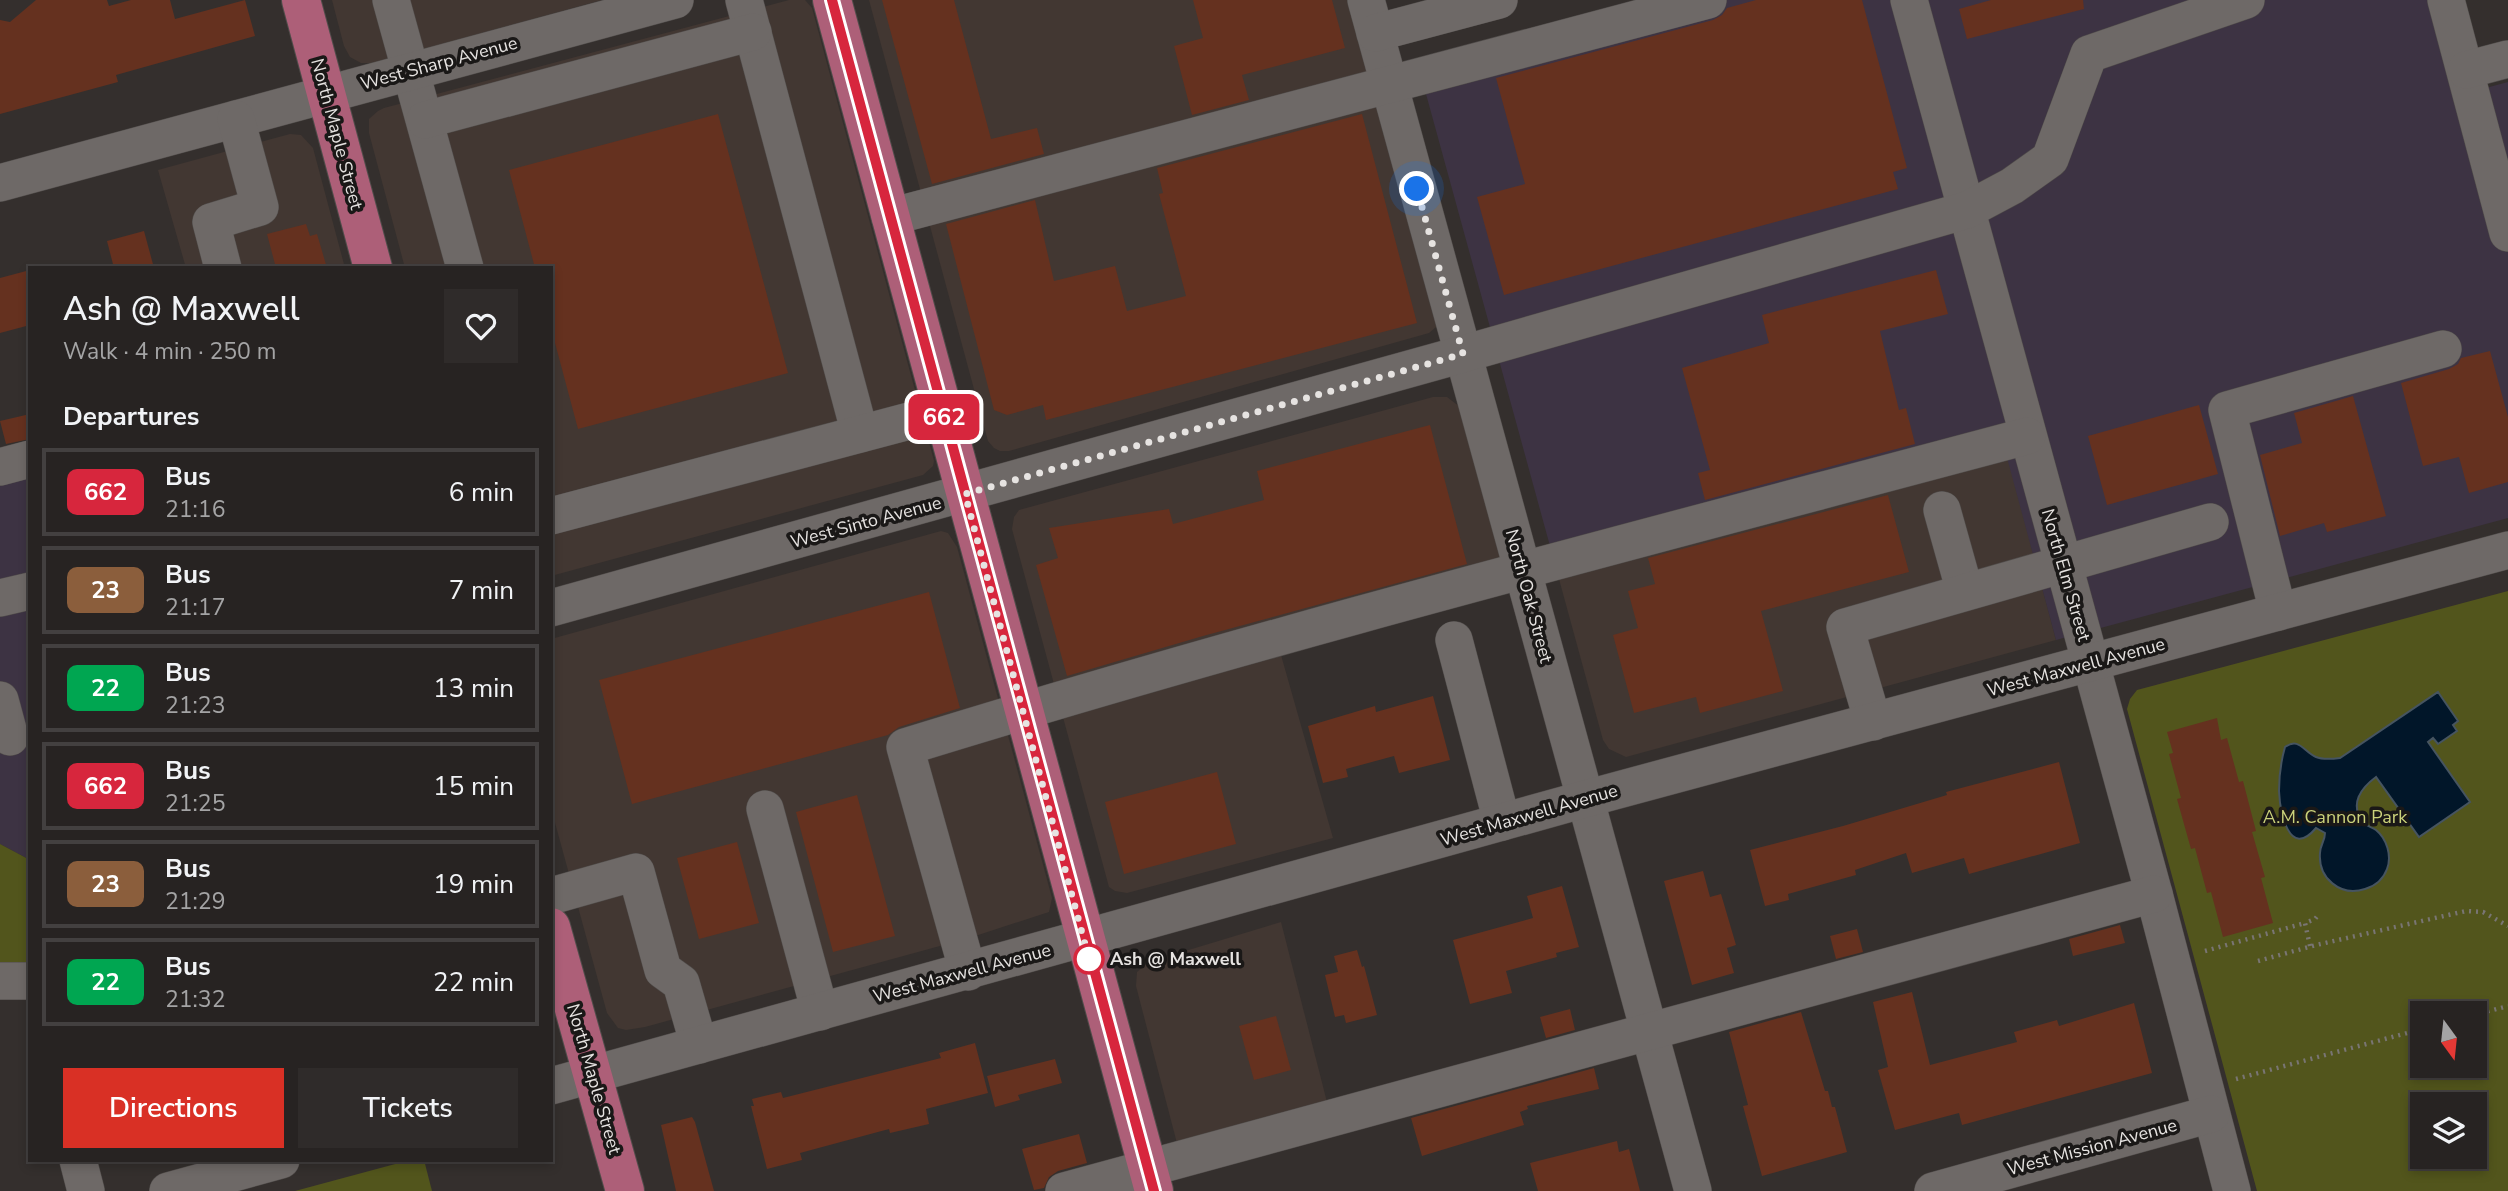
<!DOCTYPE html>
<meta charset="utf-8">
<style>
body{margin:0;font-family:"Nunito Sans",sans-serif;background:#2f2b2a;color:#f1f3f6;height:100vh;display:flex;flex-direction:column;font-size:26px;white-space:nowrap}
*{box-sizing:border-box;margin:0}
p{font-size:23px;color:#a4a4a5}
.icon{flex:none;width:38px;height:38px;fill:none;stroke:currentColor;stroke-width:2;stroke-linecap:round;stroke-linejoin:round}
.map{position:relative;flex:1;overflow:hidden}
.side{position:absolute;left:28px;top:266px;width:525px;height:896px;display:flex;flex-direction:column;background:#272322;border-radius:0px;box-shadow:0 4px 10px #0003,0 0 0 2px #434040}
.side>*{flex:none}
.badge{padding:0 14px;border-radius:10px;font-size:24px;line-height:46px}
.needle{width:46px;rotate:165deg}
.controls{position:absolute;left:2410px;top:1001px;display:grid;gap:14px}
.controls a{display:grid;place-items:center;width:77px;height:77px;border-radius:0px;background:#272322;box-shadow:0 4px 10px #0003,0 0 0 2px #434040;font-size:35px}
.you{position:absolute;width:35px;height:35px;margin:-18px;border:5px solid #fff;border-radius:50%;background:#1a73e8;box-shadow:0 0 0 10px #1a73e833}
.map>.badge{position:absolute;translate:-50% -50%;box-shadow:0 0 0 4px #fff}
h2{padding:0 35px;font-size:26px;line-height:63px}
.round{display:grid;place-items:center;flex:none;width:74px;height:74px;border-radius:0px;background:#2f2b2a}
.summary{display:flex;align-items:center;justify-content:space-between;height:119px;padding:0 35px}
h1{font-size:33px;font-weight:600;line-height:52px}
.cta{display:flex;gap:14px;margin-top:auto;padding:14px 35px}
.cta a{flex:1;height:80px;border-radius:0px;background:#d93025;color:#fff;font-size:28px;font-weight:600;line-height:80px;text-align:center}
.cta a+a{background:#2f2b2a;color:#f1f3f6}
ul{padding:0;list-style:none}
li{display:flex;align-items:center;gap:21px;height:88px;margin:0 14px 10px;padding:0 21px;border:4px solid #434040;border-radius:0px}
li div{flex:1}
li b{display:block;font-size:26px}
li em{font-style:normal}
li .badge{min-width:77px;font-weight:700;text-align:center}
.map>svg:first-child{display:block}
.built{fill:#423732}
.industrial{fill:#3d3343}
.green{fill:#52551c;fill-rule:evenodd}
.water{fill:#011629;stroke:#465460;stroke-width:2}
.building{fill:#65311f}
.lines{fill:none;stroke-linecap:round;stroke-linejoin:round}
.minor-casing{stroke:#504c4a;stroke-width:38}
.major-casing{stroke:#504c4a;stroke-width:40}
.path{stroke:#797573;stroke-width:4.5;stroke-dasharray:2 5;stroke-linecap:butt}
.minor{stroke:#6e6967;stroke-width:37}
.major{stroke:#ad5f78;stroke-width:38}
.line-casing{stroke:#fff;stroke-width:16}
.line{stroke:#d7263d;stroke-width:10}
.walk{stroke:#e6e3e1;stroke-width:7;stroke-dasharray:0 12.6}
.stop-dot{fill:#fff;stroke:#d7263d;stroke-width:3.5}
.labels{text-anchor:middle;stroke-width:7;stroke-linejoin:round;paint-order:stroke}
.street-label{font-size:18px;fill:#e6e3e1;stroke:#1a1817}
.park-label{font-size:18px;fill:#cbd27b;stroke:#1a1817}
.stop-label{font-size:18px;font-weight:bold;fill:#e6e3e1;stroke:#1a1817;text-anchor:start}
</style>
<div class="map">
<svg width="2508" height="1191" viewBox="0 0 2508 1191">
<rect width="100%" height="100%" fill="#342f2d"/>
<g class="built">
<path d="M332,0h270l-229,63h-12l-11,-6 -6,-11z"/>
<path d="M789,0h16l7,8 122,453 -1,5 -10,9 -372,101v-308h-146l-36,-135v-14l9,-8 6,-3z"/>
<path d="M869,0h479l88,317v10l-7,6 -420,118h-9l-6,-3 -6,-7z"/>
<path d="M290,134l11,1 12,13 32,120h-159l-28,-98z"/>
<path d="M1433,397h14l13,10 50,174 -231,67 54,190 -206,55 -12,-2 -6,-4 -97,-358 2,-12 5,-7z"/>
<path d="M2007,454l49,186 -430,117 -17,-8 -6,-9 -47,-172z"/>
<path d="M941,531l7,2 9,14 95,351 -3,14 -80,26 -324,89 -19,3 -8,-2 -11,-15 -56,-205v-169z"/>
<path d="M1281,922l48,188 -150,41 -43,-165 1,-14 12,-10z"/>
</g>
<g class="industrial">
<path d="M1727,0h701l28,96 52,-14v436l-452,122 -50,-186 -450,114 -133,-485z"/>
<path d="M30,470v390l-30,-16v-366z"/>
</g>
<g class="green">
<path d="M2508,591v600h-251l-130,-482 3,-10 7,-9zM2422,1013h52v53h-52zM2422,1104h52v53h-52z"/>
<path d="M0,844l30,16v106l-30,-2z"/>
<path d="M410,1160h14l8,31h-137z"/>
</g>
<path class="water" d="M2438,692l20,29 -5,4 4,6 -19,13 -5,-6 -5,4 42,60 -51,35 -43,-60c-15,11 -27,27 -13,45 3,4 9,5 13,8 11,9 16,26 11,39 -4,11 -12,17 -22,20 -25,8 -47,-11 -45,-36 0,-8 5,-12 5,-20l-9,-5c-27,32 -36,-16 -37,-37 0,-15 2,-30 6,-44 14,-10 18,4 31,10 7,3 16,2 24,1z"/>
<g class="building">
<path d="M36,0h71l2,6 22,-6h39l5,19 70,-19 10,36 -139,39 2,7 -118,32v-94l10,2z"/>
<path d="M882,0h72l37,139 46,-11 7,26 -112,30z"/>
<path d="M1193,0h139l13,48 -103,27 7,25 -57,15 -18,-69 29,-8z"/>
<path d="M1756,0h106l45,168 -14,4 5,17 -394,106 -27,-98 48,-13 -29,-106 217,-58 9,-5 5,-7z"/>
<path d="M1991,0h92l1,9 -117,30 -8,-30z"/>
<path d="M718,114l70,259 -210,56 -27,-101v-60h-16l-26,-98z"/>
<path d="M1362,114l55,209 -371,97 -3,-15 -36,10 -13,-5 -48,-186 89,-24 19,81 61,-15 12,45 59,-15 -27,-102 4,-1 -6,-25z"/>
<path d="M306,224l4,12 7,-2 10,34h-51l-9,-34z"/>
<path d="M144,231l10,37h-40l-7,-27z"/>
<path d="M30,270v55l-30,8v-55z"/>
<path d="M1936,270l12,44 -68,17 19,79 7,-2 9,36 -210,56 -7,-27 12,-3 -28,-102 87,-25 -7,-28z"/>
<path d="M2490,351l18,66v65l-39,11 -10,-36 -36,9 -22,-83 48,-14 9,-5 3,-6z"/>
<path d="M2353,396l33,120 -59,16 -3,-9 -44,13 -20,-81 42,-12 -8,-30z"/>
<path d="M2199,405l19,69 -111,31 -19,-69z"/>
<path d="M30,414v25l-24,5 -6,-23z"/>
<path d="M1430,425l37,139 -264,72 -136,40 -31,-111 22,-7 -9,-30 120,-19 4,15 91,-24 -7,-29z"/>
<path d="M1888,495l21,77 -148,39 22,80 -83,22 -4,-16 -62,16 -21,-78 25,-7 -10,-37 27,-7 -7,-26z"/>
<path d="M929,592l31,116 -61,19 -11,8 -256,69 -33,-124z"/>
<path d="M1433,696l17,64 -51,13 -5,-17 -48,13 2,8 -25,6 -15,-57 67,-20 1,6z"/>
<path d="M2217,718l4,22 6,-2 12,44 4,-1 13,50 -4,1 13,45 -4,1 12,45 -50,14 -12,-45 -4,1 -12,-45 -4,1 -14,-50 4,-1 -12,-44 4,-1 -6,-21z"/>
<path d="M2059,762l21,81 -111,31 -5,-16 -52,15 -6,-20 -51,17 1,5 -68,19 1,6 -24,6 -15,-56 93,-24 104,-31 -1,-3z"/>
<path d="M1217,772l19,72 -112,30 -19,-72z"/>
<path d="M857,795l38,141 -62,16 -37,-140z"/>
<path d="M737,842l22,81 -60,16 -22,-81z"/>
<path d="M1703,871l7,26 11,-3 15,51 -9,3 7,25 -42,12 -28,-104z"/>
<path d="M1562,886l17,61 -23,6 1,4 -51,14 6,22 -42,11 -17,-64 80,-22 -6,-22z"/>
<path d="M2120,925l5,18 -52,13 -4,-17z"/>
<path d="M1857,929l6,23 -27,7 -6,-23z"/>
<path d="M1357,950l5,17 2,-1 13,49 -31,8 -2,-8 -9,2 -10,-42 13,-3 -4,-16z"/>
<path d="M1912,992l18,73 87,-23 -3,-10 43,-12 2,6 75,-23 18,70 -190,52 -3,-12 -64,17 -17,-60 10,-3 -15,-65z"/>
<path d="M1570,1009l5,21 -29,8 -6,-21z"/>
<path d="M1801,1012l24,79h3l4,16h3l12,45 -85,24 -19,-70 5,-1 -19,-73z"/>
<path d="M1276,1016l15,54 -37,10 -15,-54z"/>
<path d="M975,1043l13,50 -62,16 3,15 -39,9 -1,-4 -89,24 2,7 -35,9 -16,-63h3l-2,-7 29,-7 2,6 158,-40 -2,-5z"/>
<path d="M1055,1059l7,24 -44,12 2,5 -25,7 -8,-31z"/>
<path d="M1594,1068l5,21 -72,17 1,3 -8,3 4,13 -102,31 -11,-38z"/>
<path d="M692,1117l3,5 19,69h-38l-15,-66z"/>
<path d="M1079,1134l8,29 -29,8 -9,6 -5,11 -10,2 -12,-41z"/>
<path d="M1617,1141l2,11 10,-3 11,42h-102l-8,-28z"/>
</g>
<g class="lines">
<g class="minor-casing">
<g id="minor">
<path d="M391,0l74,268"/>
<path d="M744,0l116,434"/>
<path d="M1366,0l327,1191"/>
<path d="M1909,0l245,894 78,297"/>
<path d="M2446,0l62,233"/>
<path d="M1375,33l124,-33"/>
<path d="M2466,70l42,-11"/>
<path d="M425,120l328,-88"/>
<path d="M0,183l675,-183"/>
<path d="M890,217l818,-217"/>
<path d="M223,268l-12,-46 49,-15 -24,-88"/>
<path d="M0,467l30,-8"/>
<path d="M1942,510l23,82"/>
<path d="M551,516l392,-104"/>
<path d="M0,598l30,-7"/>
<path d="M551,608l912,-254 504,-144 45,-24 38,-27 39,-105 157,-54"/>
<path d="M2278,612l-51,-202 216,-61"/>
<path d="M1454,640l48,182"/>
<path d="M0,700l10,37"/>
<path d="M1873,722l-28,-95 365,-105"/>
<path d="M765,809l55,203"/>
<path d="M551,896l85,-24 27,98 18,13 18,62"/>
<path d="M968,972l-63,-225c371,-115 748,-211 1122,-311"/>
<path d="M0,981h30"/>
<path d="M551,1086l1034,-287 923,-249"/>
<path d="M78,1160l8,31"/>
<path d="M168,1191l113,-31"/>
<path d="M1064,1191l1090,-297"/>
<path d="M1933,1191l278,-77"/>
</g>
</g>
<g class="major-casing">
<g id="major">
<path d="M301,0l72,268"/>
<path d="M832,0l322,1191"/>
<path d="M551,927l74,264"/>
</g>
</g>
<g class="path">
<path d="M2310,946l-5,-23 10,-4 4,-5"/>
<path d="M2205,951l100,-28"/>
<path d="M2258,961l58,-16 150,-34 17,1 25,14"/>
<path d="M2474,1015l34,-9"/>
<path d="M2236,1079l186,-50"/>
</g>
<use href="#minor" class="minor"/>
<use href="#major" class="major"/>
</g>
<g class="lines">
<g class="line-casing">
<path id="line" d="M832,0l322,1191"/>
</g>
<use href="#line" class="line"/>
<path class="walk" d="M1089,959l1,4 -125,-469 498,-140 -46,-165"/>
</g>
<circle class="stop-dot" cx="1089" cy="959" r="14"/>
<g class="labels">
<g class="street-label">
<text transform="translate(439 63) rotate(-15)" y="6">West Sharp Avenue</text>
<text transform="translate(337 134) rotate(75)" y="6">North Maple Street</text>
<text transform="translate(866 522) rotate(-15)" y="6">West Sinto Avenue</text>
<text transform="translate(2066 575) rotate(74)" y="6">North Elm Street</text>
<text transform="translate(1529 596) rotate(75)" y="6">North Oak Street</text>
<text transform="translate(2076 667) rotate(-15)" y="6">West Maxwell Avenue</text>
<text transform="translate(1529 815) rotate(-16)" y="6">West Maxwell Avenue</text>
<text transform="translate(962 973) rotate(-15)" y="6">West Maxwell Avenue</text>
<text transform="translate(594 1079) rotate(74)" y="6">North Maple Street</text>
<text transform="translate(2092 1147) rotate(-15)" y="6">West Mission Avenue</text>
</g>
<g class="park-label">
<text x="2335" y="823">A.M. Cannon Park</text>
</g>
<g class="stop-label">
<text x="1110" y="965">Ash @ Maxwell</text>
</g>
</g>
</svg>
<div class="controls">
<a><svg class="needle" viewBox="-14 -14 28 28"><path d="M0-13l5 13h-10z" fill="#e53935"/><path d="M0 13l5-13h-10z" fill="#a4a4a5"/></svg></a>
<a><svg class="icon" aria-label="layers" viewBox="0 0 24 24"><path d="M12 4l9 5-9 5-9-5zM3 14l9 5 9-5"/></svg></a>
</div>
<div class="you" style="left:1417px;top:189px"></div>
<b class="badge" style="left:944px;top:417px;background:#d7263d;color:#fff">662</b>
<section class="side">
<div class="summary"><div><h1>Ash @ Maxwell</h1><p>Walk · 4 min · 250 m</p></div><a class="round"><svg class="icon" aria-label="heart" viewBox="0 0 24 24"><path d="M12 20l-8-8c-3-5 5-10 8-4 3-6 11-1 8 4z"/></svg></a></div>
<h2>Departures</h2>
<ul>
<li><span class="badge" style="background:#d7263d;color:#fff">662</span><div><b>Bus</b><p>21:16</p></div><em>6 min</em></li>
<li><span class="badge" style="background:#8b5e3c;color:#fff">23</span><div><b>Bus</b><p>21:17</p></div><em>7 min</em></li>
<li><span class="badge" style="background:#00a651;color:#fff">22</span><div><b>Bus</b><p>21:23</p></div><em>13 min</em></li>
<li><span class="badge" style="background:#d7263d;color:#fff">662</span><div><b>Bus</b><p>21:25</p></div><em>15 min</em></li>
<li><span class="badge" style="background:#8b5e3c;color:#fff">23</span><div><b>Bus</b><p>21:29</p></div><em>19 min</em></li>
<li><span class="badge" style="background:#00a651;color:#fff">22</span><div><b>Bus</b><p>21:32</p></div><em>22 min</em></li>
</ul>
<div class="cta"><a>Directions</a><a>Tickets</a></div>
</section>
</div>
